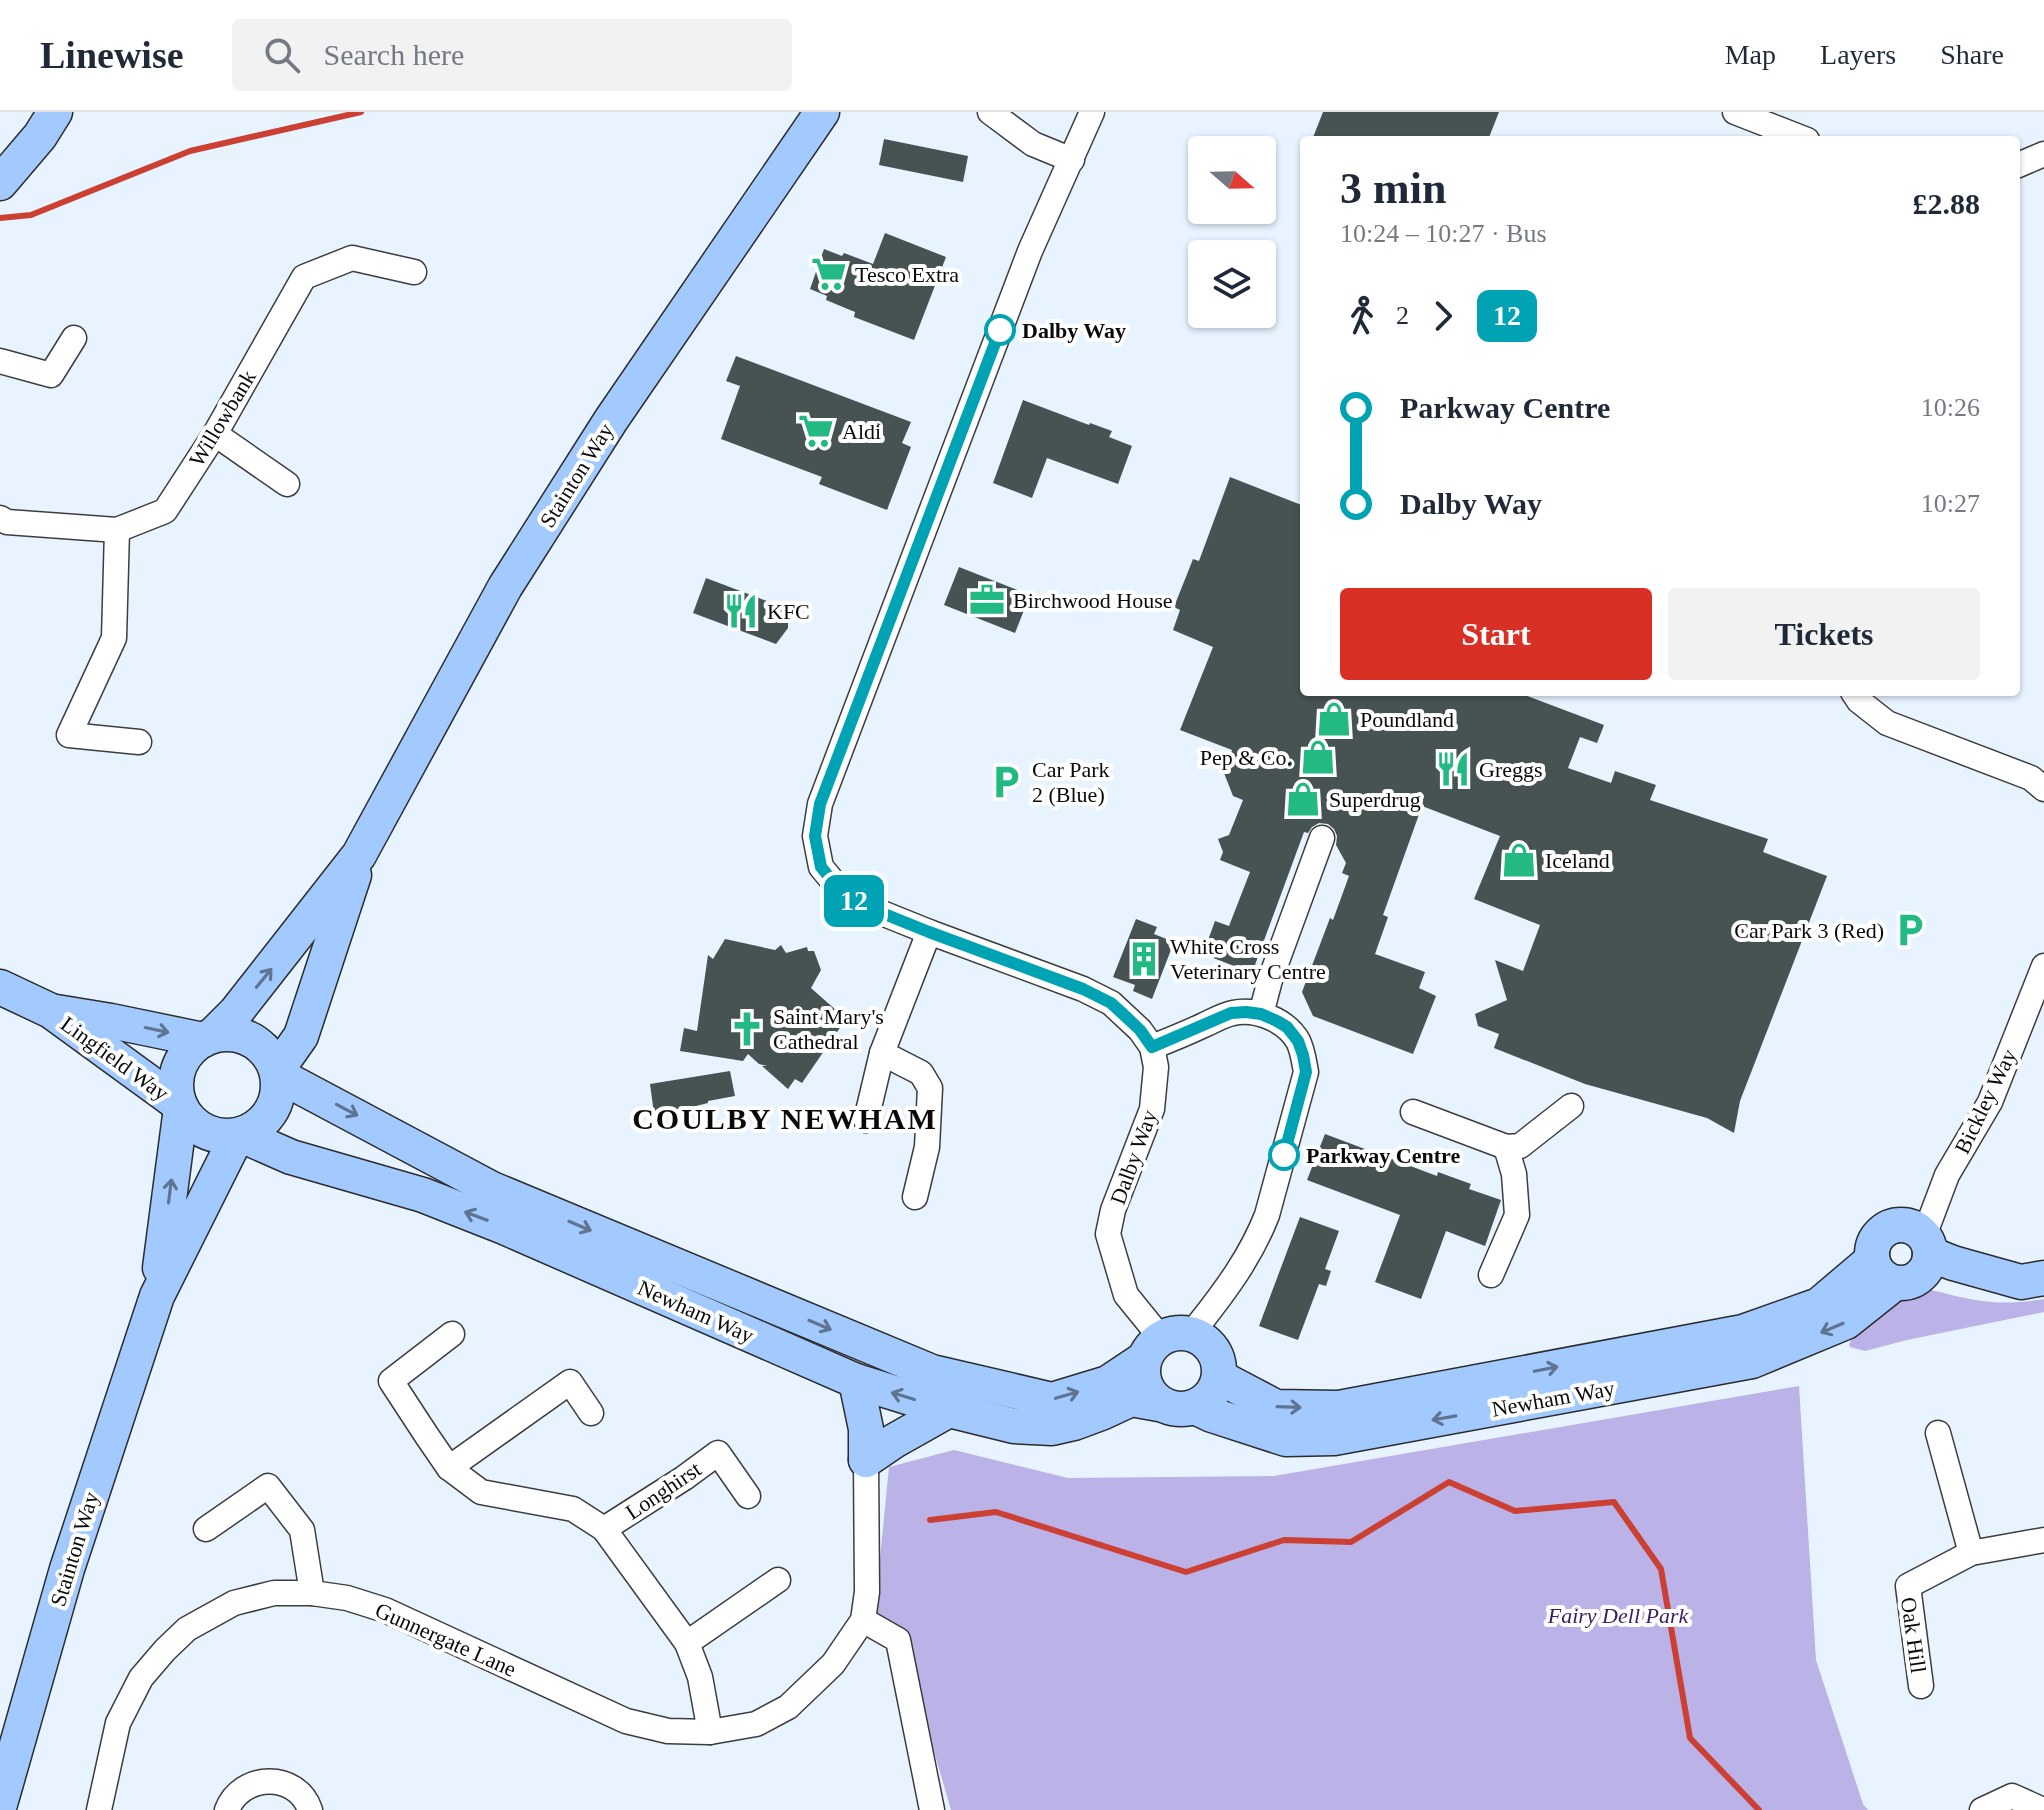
<!DOCTYPE html>
<meta charset="utf-8">
<style>
body{margin:0;font-family:Georgia,serif;background:#f2f2f3;color:#1f2937;height:100vh;display:flex;flex-direction:column;font-size:30px;white-space:nowrap}
*{box-sizing:border-box;margin:0}
p{font-size:26px;color:#747a83}
.icon{flex:none;width:44px;height:44px;fill:none;stroke:currentColor;stroke-width:2;stroke-linecap:round;stroke-linejoin:round}
.map{position:relative;flex:1;overflow:hidden}
.drawer{position:absolute;left:1300px;top:24px;width:720px;height:560px;display:flex;flex-direction:column;background:#fff;border-radius:8px;box-shadow:0 2px 6px #0004}
.drawer>*{flex:none}
.badge{padding:0 16px;border-radius:12px;font-size:28px;line-height:52px}
.needle{width:52px;rotate:110deg}
.fabs{position:absolute;left:1188px;top:24px;display:grid;gap:16px}
.fabs a{display:grid;place-items:center;width:88px;height:88px;border-radius:8px;background:#fff;box-shadow:0 2px 6px #0004;font-size:40px}
.map>.badge{position:absolute;translate:-50% -50%;box-shadow:0 0 0 4px #fff}
.legs{display:flex;align-items:center;gap:12px;height:88px;padding:0 40px;font-size:26px}
.legs p{margin-inline-start:auto}
.summary{display:flex;align-items:center;justify-content:space-between;height:136px;padding:0 40px}
h1{font-size:44px;font-weight:600;line-height:60px}
.cta{display:flex;gap:16px;margin-top:auto;padding:16px 40px}
.cta a{flex:1;height:92px;border-radius:8px;background:#d93025;color:#fff;font-size:32px;font-weight:600;line-height:92px;text-align:center}
.cta a+a{background:#f2f2f3;color:#1f2937}
ul{padding:0 40px;list-style:none}
li{display:flex;align-items:center;gap:28px;height:96px;font-size:30px}
li i{display:grid;place-items:center;width:12px;height:100%;margin:0 10px;background:currentColor}
li i::after{content:'';width:20px;height:20px;margin:-10px;border:6px solid;border-radius:50%;background:#fff}
li p{margin-inline-start:auto}
li:first-child i{background:linear-gradient(#0000 50%,currentColor 0)}
li:last-child i{background:linear-gradient(currentColor 50%,#0000 0)}
header{display:flex;align-items:center;gap:48px;box-sizing:border-box;height:112px;padding:0 40px;background:#fff;border-bottom:2px solid #e0e1e3}
header strong{font-size:38px}
nav{display:flex;gap:44px;margin-inline-start:auto;font-size:28px}
.search{width:560px;height:72px;background:#f2f2f3;display:flex;align-items:center;gap:20px;box-sizing:border-box;padding:0 28px;border-radius:8px;color:#747a83;font-size:30px}
.map>svg:first-child{display:block}
.green{fill:#bbb2e8}
.lines{fill:none;stroke-linecap:round;stroke-linejoin:round}
.stream{stroke:#cc4034;stroke-width:6}
.building{fill:#475252}
.street-casing{stroke:#3d3d3d;stroke-width:27}
.secondary-casing{stroke:#2c2c2c;stroke-width:37}
.street{stroke:#fff;stroke-width:24}
.secondary{stroke:#a2caff;stroke-width:34}
.oneway{stroke:#5e7491}
.line-1-casing{stroke:#fff;stroke-width:18}
.line-1{stroke:#00a3b4;stroke-width:12}
.stop-1-dot{fill:#fff;stroke:#00a3b4;stroke-width:4}
.labels{text-anchor:middle;stroke-width:8;stroke-linejoin:round;paint-order:stroke}
.poi-label{font-size:22px;fill:#0a0a0a;stroke:#fff;text-anchor:start}
.stop-label{font-size:22px;font-weight:bold;fill:#0a0a0a;stroke:#fff;text-anchor:start}
.street-label{font-size:22px;fill:#0a0a0a;stroke:#fff}
.park-label{font-size:22px;font-style:italic;fill:#3c1c60;stroke:#fff}
.district-label{font-size:30px;font-weight:bold;letter-spacing:2px;fill:#0a0a0a;stroke:#fff}
</style>
<header>
<strong>Linewise</strong>
<div class="search"><svg class="icon" aria-label="search" viewBox="0 0 24 24"><circle cx="10" cy="10" r="6"/><path d="M15 15l6 6"/></svg>Search here</div>
<nav><a>Map</a><a>Layers</a><a>Share</a></nav>
</header>
<div class="map">
<svg width="2044" height="1698" viewBox="0 0 2044 1698">
<rect width="100%" height="100%" fill="#e7f3ff"/>
<g class="green">
<path d="M1910,1175c17,1 33,6 50,10 33,7 51,7 84,2v13l-137,28 -42,11 -15,-4 -1,-2 5,-14z"/>
<path d="M1799,1274l17,274 47,144 5,6h-917l-51,-176 -26,-14 15,-153 65,-17 114,28 206,-2z"/>
</g>
<g class="lines">
<g class="stream">
<path d="M0,106l31,-3 159,-64 171,-39"/>
<path d="M930,1408l66,-8 190,60 98,-32 67,2 98,-60 66,29 99,-9 47,67 29,169 69,72"/>
</g>
</g>
<g class="building">
<path d="M1323,0h176l-11,28h-176z"/>
<path d="M884,27l84,17 -5,26 -84,-17z"/>
<path d="M885,121l61,24 -32,83 -60,-23 1,-5 -29,-12 1,-4 -17,-7 14,-40 18,7 2,-3 29,11z"/>
<path d="M736,244l175,66 -9,21 9,4 -24,63 -68,-26 3,-7 -101,-38 19,-53 -14,-5z"/>
<path d="M1023,288l66,25 1,-2 22,8 -3,6 23,9 -14,38 -71,-26 -15,40 -39,-15z"/>
<path d="M1230,365l74,29v186h213l87,33 -7,18 -17,-6 -12,31 43,15 4,-12 41,14 -6,15 118,39 -5,13 64,24 -87,225 -6,32 -27,-15 -122,-34 -91,-36 5,-14 -21,-8 -3,-12 32,-14 -12,-40 28,11 17,-46 -66,-26 26,-63 -78,-30 -39,109 5,2 -13,37 50,18 -6,16 17,8 -23,58 -100,-38 -11,-24 28,-74 3,2 16,-44 -7,-3 4,-10 -10,-18 1,-9 -3,-7 -6,-5 -9,-1 -7,4 -4,6 -4,-1 -52,141 -49,-19 12,-33 14,5 21,-54 -30,-12 3,-8 -5,-13 11,-4 14,-35 -10,-4 -9,-23 8,-23 -52,-20 33,-83 -40,-17 7,-20 -6,-3 19,-48 6,2z"/>
<path d="M959,455l71,28 -15,38 -71,-28z"/>
<path d="M706,466l82,31v19l-12,16 -83,-31z"/>
<path d="M1136,807l21,8 -3,7 20,8 -22,57 -19,-8 2,-6 -22,-8z"/>
<path d="M725,827l50,11 6,-5 5,8 21,-6 1,4h6l7,19 -10,18 35,31 -44,64 -7,-4 -7,10 -26,-23h5l-8,-2 -11,-10 -5,7 -63,-10 4,-23 13,3 11,-76 5,4z"/>
<path d="M730,959l5,25 -27,5v2l-16,4 1,11 -19,3 -1,-10 -19,2 -4,-29z"/>
<path d="M1325,1022l112,42 1,-4 33,12 -2,5 32,11 -16,46 -39,-15 -25,68 -46,-17 25,-67 -93,-35z"/>
<path d="M1300,1105l39,14 -14,38 6,2 -5,15 -7,-2 -21,56 -39,-14z"/>
</g>
<g class="lines">
<g class="street-casing">
<g id="street">
<path d="M990,0l43,32 39,16"/>
<path d="M1092,0l-62,139 -210,553 -5,32 6,31 19,23 17,13 72,29 154,57 28,14 29,27 12,17 4,20 -4,42 -39,101 -5,24 18,61 35,43"/>
<path d="M1735,0l72,28"/>
<path d="M2016,54l28,-12"/>
<path d="M0,249l51,14 23,-37"/>
<path d="M215,322l72,50"/>
<path d="M0,406l7,4 110,8 48,-19 50,-77 89,-157 48,-19 62,14"/>
<path d="M117,418l-3,108 -45,97 70,7"/>
<path d="M1853,580l6,9 28,22 144,55 13,11"/>
<path d="M1261,902l9,-34 52,-142"/>
<path d="M1152,935c18,-7 35,-14 52,-22 9,-4 19,-10 29,-12 23,-5 53,7 65,28 5,10 6,21 8,31l-39,143c-16,41 -41,75 -68,109"/>
<path d="M882,941l39,20 9,15 -3,59 -12,50"/>
<path d="M1413,1000l93,35 14,-1 51,-40"/>
<path d="M866,1008l16,-67 47,-121"/>
<path d="M1924,1124l23,-61 43,-73 54,-136"/>
<path d="M1491,1163l26,-60 -3,-41 -8,-27"/>
<path d="M452,1222l-61,47 36,55 22,32 32,24 92,17 31,20 83,114 13,34 10,55"/>
<path d="M1938,1321l33,120"/>
<path d="M449,1356l121,-86 21,31"/>
<path d="M206,1417l62,-43 34,44 10,63"/>
<path d="M604,1417l80,-51 34,-25 30,43"/>
<path d="M863,1508l35,20 34,170"/>
<path d="M687,1531l91,-63"/>
<path d="M1921,1574l-13,-100 63,-33 73,-13"/>
<path d="M99,1698l19,-87 23,-45 24,-28 22,-21 47,-26 40,-10h38l35,5 38,12 241,111 42,10 42,1 46,-8 32,-17 45,-43 30,-44 4,-28 -1,-132"/>
<path d="M227,1698c14,-37 70,-39 83,0"/>
<path d="M1982,1698l30,-14 31,14"/>
</g>
</g>
<g class="secondary-casing">
<g id="secondary">
<path d="M0,71l40,-47 15,-24"/>
<path d="M0,875l51,24 129,94"/>
<path d="M56,900l55,9 92,19"/>
<circle cx="227" cy="973" r="51"/>
<path d="M212,924l24,-24 123,-157 146,-268 106,-167 211,-308"/>
<path d="M277,958l24,-34 53,-161"/>
<path d="M278,963l214,114 440,183 120,28 56,-17 36,-24"/>
<path d="M241,1023l50,22 132,38 81,32 352,154 93,29 65,16 38,2 22,-5 27,-10 30,-14 28,5"/>
<circle cx="1901" cy="1142" r="29"/>
<path d="M1930,1142l23,9 68,19 23,-4"/>
<path d="M160,1156l21,-160"/>
<circle cx="1181" cy="1259" r="38"/>
<path d="M1219,1265l57,30 63,1 404,-76 76,-27 53,-45"/>
<path d="M856,1269l10,48v31"/>
<path d="M1195,1295l17,8 74,24 48,-1 418,-77 94,-39 49,-39"/>
<path d="M866,1348l28,-19 55,-31"/>
<path d="M0,1692l67,-235 90,-273 80,-160"/>
</g>
</g>
<use href="#street" class="street"/>
<use href="#secondary" class="secondary"/>
</g>
<defs><path id="oneway-shaft" d="M-6 0H5M1.5-3L5.5 0L1.5 3" fill="none" stroke-width="1.6" stroke-linecap="round" stroke-linejoin="round" transform="scale(2)"/></defs>
<g class="oneway">
<use href="#oneway-shaft" transform="translate(264 866) rotate(-51)"/>
<use href="#oneway-shaft" transform="translate(157 918) rotate(12)"/>
<use href="#oneway-shaft" transform="translate(347 998) rotate(28)"/>
<use href="#oneway-shaft" transform="translate(170 1079) rotate(-83)"/>
<use href="#oneway-shaft" transform="translate(476 1104) rotate(-159)"/>
<use href="#oneway-shaft" transform="translate(580 1114) rotate(23)"/>
<use href="#oneway-shaft" transform="translate(820 1213) rotate(23)"/>
<use href="#oneway-shaft" transform="translate(1832 1216) rotate(157)"/>
<use href="#oneway-shaft" transform="translate(1546 1257) rotate(-11)"/>
<use href="#oneway-shaft" transform="translate(1067 1283) rotate(-16)"/>
<use href="#oneway-shaft" transform="translate(903 1284) rotate(-163)"/>
<use href="#oneway-shaft" transform="translate(1289 1295) rotate(2)"/>
<use href="#oneway-shaft" transform="translate(1444 1306) rotate(170)"/>
</g>
<g class="lines">
<g class="line-1-casing">
<path id="line-1" d="M1000,218l-180,474 -5,32 6,31 19,23 17,13 72,29 154,57 28,14 12,11 17,16 12,17 79,-34 15,-1 15,2 16,7 10,6 11,14 5,14 3,17 -22,83"/>
</g>
<use href="#line-1" class="line-1"/>
</g>
<defs>
<g id="supermarket-bare" transform="scale(2.76)"><path d="M-6-5.5h2.5l.6 2H6L4.5 2H-2.5L-4.4-4H-6ZM-1.5 3.2a1.3 1.3 0 1 0 .1 0ZM3 3.2a1.3 1.3 0 1 0 .1 0Z" fill="#23b982" stroke="#fff" stroke-width="2.5" paint-order="stroke"/></g>
<g id="office-bare" transform="scale(2.76)"><path d="M-6-3h4V-5.5h4V-3h4V5H-6ZM-1-4.5V-3h2v-1.5ZM-6 0V1H6V0Z" fill="#23b982" stroke="#fff" stroke-width="2.5" paint-order="stroke"/></g>
<g id="restaurant-bare" transform="scale(2.76)"><path d="M-5-6h1v4h1v-4h1v4h1v-4h1v5L-1.5 .5V6h-2V.5L-5-1ZM5-6V6H3V1.5H1.5Q1.5-4 5-6Z" fill="#23b982" stroke="#fff" stroke-width="2.5" paint-order="stroke"/></g>
<g id="shop-bare" transform="scale(2.76)"><path d="M-5-2.5h2.3a2.7 3.5 0 0 1 5.4 0H5L5.5 6h-11ZM-1.5-2.5h3a1.5 2.3 0 0 0-3 0Z" fill="#23b982" stroke="#fff" stroke-width="2.5" paint-order="stroke"/></g>
<g id="parking-bare" transform="scale(2.76)"><path d="M-3.5-5.5H1a3.5 3.5 0 0 1 0 7H-1V5.5H-3.5ZM-1-3.4V-.6H.8a1.4 1.4 0 0 0 0-2.8Z" fill="#23b982" stroke="#fff" stroke-width="2.5" paint-order="stroke"/></g>
<g id="building-bare" transform="scale(2.76)"><path d="M-4-6H4V6H1V3H-1V6H-4ZM-2.5-4.3h1.7v1.8h-1.7ZM.8-4.3h1.7v1.8H.8ZM-2.5-1h1.7V.8h-1.7ZM.8-1h1.7V.8H.8Z" fill="#23b982" stroke="#fff" stroke-width="2.5" paint-order="stroke"/></g>
<g id="church-bare" transform="scale(2.76)"><path d="M-1.2-6h2.4v3.5h3.3v2.4h-3.3V6h-2.4V-.1h-3.3v-2.4h3.3Z" fill="#23b982" stroke="#fff" stroke-width="2.5" paint-order="stroke"/></g>
</defs>
<g fill-rule="evenodd">
<use href="#supermarket-bare" x="829" y="162"/>
<use href="#supermarket-bare" x="816" y="319"/>
<use href="#office-bare" x="987" y="488"/>
<use href="#restaurant-bare" x="741" y="499"/>
<use href="#shop-bare" x="1334" y="607"/>
<use href="#shop-bare" x="1318" y="645"/>
<use href="#restaurant-bare" x="1453" y="657"/>
<use href="#parking-bare" x="1006" y="670"/>
<use href="#shop-bare" x="1303" y="687"/>
<use href="#shop-bare" x="1519" y="748"/>
<use href="#parking-bare" x="1910" y="818"/>
<use href="#building-bare" x="1144" y="847"/>
<use href="#church-bare" x="747" y="917"/>
</g>
<g class="stop-1-dot">
<circle cx="1000" cy="218" r="14"/>
<circle cx="1284" cy="1043" r="14"/>
</g>
<g class="labels">
<g class="poi-label">
<text x="855" y="170">Tesco Extra</text>
<text x="842" y="327">Aldi</text>
<text x="1013" y="496">Birchwood House</text>
<text x="767" y="507">KFC</text>
<text x="1360" y="615">Poundland</text>
<text x="1292" y="653" text-anchor="end">Pep &amp; Co.</text>
<text x="1032" y="665">Car Park<tspan x="1032" dy="25">2 (Blue)</tspan></text>
<text x="1479" y="665">Greggs</text>
<text x="1329" y="695">Superdrug</text>
<text x="1545" y="756">Iceland</text>
<text x="1884" y="826" text-anchor="end">Car Park 3 (Red)</text>
<text x="1170" y="842">White Cross<tspan x="1170" dy="25">Veterinary Centre</tspan></text>
<text x="773" y="912">Saint Mary's<tspan x="773" dy="25">Cathedral</tspan></text>
</g>
<g class="stop-label">
<text x="1022" y="226">Dalby Way</text>
<text x="1306" y="1051">Parkway Centre</text>
</g>
<g class="street-label">
<text transform="translate(222 306) rotate(-59)" y="8">Willowbank</text>
<text transform="translate(576 363) rotate(-58)" y="8">Stainton Way</text>
<text transform="translate(115 946) rotate(36)" y="8">Lingfield Way</text>
<text transform="translate(1985 989) rotate(-64)" y="8">Bickley Way</text>
<text transform="translate(1133 1045) rotate(-70)" y="8">Dalby Way</text>
<text transform="translate(696 1199) rotate(24)" y="8">Newham Way</text>
<text transform="translate(1553 1286) rotate(-10)" y="8">Newham Way</text>
<text transform="translate(663 1378) rotate(-34)" y="8">Longhirst</text>
<text transform="translate(74 1437) rotate(-73)" y="8">Stainton Way</text>
<text transform="translate(1914 1523) rotate(82)" y="8">Oak Hill</text>
<text transform="translate(446 1527) rotate(24)" y="8">Gunnergate Lane</text>
</g>
<g class="park-label">
<text x="1618" y="1511">Fairy Dell Park</text>
</g>
<g class="district-label">
<text x="785" y="1017">COULBY NEWHAM</text>
</g>
</g>
</svg>
<div class="fabs">
<a><svg class="needle" viewBox="-14 -14 28 28"><path d="M0-13l5 13h-10z" fill="#e53935"/><path d="M0 13l5-13h-10z" fill="#747a83"/></svg></a>
<a><svg class="icon" aria-label="layers" viewBox="0 0 24 24"><path d="M12 4l9 5-9 5-9-5zM3 14l9 5 9-5"/></svg></a>
</div>
<b class="badge" style="left:854px;top:789px;background:#00a3b4;color:#fff">12</b>
<section class="drawer">
<div class="summary"><div><h1>3 min</h1><p>10:24 – 10:27 · Bus</p></div><b>£2.88</b></div>
<div class="legs"><svg class="icon" aria-label="walk" viewBox="0 0 24 24"><circle cx="13" cy="4" r="2"/><path d="M13 8l-2 6 4 7M11 14l-3 7M7 12l3-4h3l4 4"/></svg>2<svg class="icon" aria-label="forward" viewBox="0 0 24 24"><path d="M9 5l7 7-7 7"/></svg><b class="badge" style="background:#00a3b4;color:#fff">12</b></div>
<ul>
<li><i style="color:#00a3b4"></i><b>Parkway Centre</b><p>10:26</p></li>
<li><i style="color:#00a3b4"></i><b>Dalby Way</b><p>10:27</p></li>
</ul>
<div class="cta"><a>Start</a><a>Tickets</a></div>
</section>
</div>
